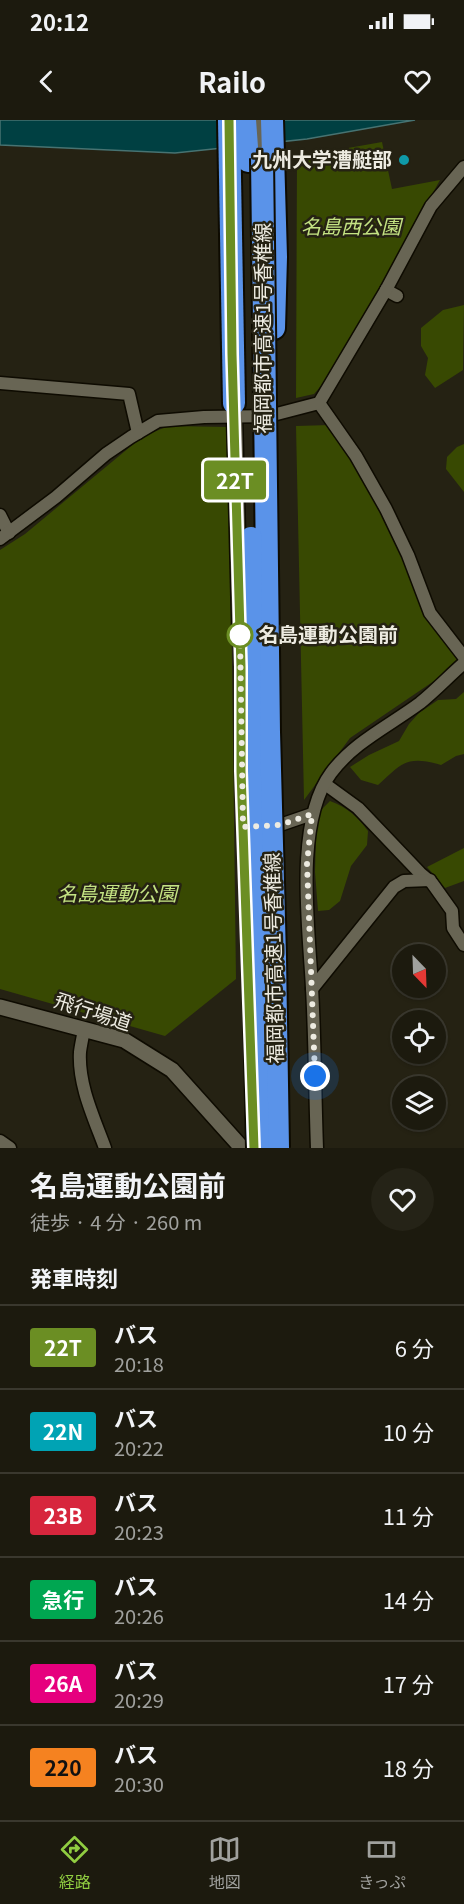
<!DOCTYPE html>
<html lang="ja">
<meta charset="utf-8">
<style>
body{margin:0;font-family:Georgia,"Noto Sans JP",serif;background:#252317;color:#f1f3f6;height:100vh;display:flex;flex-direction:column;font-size:22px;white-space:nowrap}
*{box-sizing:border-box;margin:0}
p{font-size:20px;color:#a0a19e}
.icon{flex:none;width:33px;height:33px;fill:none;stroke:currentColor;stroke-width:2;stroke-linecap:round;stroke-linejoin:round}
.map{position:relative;height:1028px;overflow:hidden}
.details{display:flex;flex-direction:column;background:#1c1a0e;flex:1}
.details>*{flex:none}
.badge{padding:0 12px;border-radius:4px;font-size:21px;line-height:39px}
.needle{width:39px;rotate:157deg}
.controls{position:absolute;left:392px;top:824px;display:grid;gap:12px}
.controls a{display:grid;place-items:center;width:54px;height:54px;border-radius:50%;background:#1c1a0e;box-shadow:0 2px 4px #0004,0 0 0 2px #3a382e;font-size:30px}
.you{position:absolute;width:30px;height:30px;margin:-15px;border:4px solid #fff;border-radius:50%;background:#1a73e8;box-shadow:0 0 0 9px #1a73e833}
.map>.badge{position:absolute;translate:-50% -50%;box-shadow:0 0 0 3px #fff}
h2{padding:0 30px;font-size:22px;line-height:54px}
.round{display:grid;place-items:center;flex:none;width:63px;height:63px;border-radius:32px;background:#252317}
.headline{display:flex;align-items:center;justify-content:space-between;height:102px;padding:0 30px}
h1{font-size:28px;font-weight:700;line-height:45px}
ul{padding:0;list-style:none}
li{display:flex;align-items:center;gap:18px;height:84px;padding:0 30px;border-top:2px solid #3a382e}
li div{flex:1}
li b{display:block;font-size:22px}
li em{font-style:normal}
li .badge{min-width:66px;font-weight:700;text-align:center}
.status{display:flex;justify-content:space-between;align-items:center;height:42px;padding:0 30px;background:#1c1a0e;direction:ltr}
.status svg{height:16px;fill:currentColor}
header{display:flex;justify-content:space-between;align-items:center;height:78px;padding:0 30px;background:#1c1a0e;font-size:27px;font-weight:700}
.tab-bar{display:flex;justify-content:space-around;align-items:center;height:84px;border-top:2px solid #3a382e;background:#1c1a0e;font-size:16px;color:#a0a19e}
.tab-bar a{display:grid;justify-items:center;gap:3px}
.tab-bar .on{color:#90cd41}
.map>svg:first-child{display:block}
.green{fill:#384902}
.water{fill:#004042;stroke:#477372;stroke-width:1.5}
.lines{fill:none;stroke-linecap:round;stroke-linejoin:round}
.minor-casing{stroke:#0e0b01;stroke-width:15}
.tertiary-casing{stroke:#0e0b01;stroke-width:18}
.motorway-casing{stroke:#0e0b01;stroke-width:26}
.minor{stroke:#686554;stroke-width:12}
.tertiary{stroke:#686554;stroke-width:15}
.motorway{stroke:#5a93e9;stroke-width:22}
.motorway-bridge-casing{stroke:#0e0b01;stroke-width:26;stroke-linecap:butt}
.motorway-bridge{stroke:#5a93e9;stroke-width:22}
.line-casing{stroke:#fff;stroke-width:14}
.line{stroke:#6b8e23;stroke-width:9}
.walk{stroke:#edebe1;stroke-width:6;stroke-dasharray:0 10.8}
.culture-dot{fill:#0f9aa8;stroke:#252213;stroke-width:2}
.stop-dot{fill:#fff;stroke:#6b8e23;stroke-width:3}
.labels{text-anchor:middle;stroke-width:5;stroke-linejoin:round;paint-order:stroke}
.poi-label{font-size:20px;font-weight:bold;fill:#edebe1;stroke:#252213;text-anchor:end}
.park-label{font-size:20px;font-style:italic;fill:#c4e383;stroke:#252213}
.street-label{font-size:20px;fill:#edebe1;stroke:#252213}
.stop-label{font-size:20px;font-weight:bold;fill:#edebe1;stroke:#252213;text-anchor:start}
</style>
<div class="status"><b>20:12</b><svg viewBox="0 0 49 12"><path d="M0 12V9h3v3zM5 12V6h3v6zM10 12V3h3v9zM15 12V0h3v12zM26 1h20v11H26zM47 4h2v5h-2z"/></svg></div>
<header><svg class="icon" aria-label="back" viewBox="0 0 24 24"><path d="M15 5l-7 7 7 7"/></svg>Railo<svg class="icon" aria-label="heart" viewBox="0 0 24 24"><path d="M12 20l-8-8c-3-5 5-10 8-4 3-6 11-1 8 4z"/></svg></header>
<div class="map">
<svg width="464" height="1028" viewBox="0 0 464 1028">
<rect width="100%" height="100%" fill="#252213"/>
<g class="green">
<path d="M382,22l10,47 48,-9 -107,192 -19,22 -18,4 1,-241z"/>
<path d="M464,185l-1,65 -28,18 -10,-13 3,-17 -7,-12v-18l22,-18z"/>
<path d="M330,305l22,31 52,100 19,57 39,49 -112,76 -46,62 -8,-374z"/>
<path d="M168,306l61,1 7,552 -71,57 -165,-47v-439l25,-16 117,-97z"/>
<path d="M464,324v48l-18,-23 1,-12 10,-10z"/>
<path d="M464,572v62l-8,2 -15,9c-34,-10 -39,-2 -63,20l-17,-5 -11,-13 19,-12 30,-14 10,-17 10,-11 19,-13 18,-1z"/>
<path d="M330,681c17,6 28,16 38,30l-1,14 -16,21 -11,35 -11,9 -11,1 -3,-39 1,-36 4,-25z"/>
<path d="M464,728v33l-19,7 -18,-21z"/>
</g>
<path class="water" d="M0,0h415l-108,19 -132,14 -175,-8z"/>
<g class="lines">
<g class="minor-casing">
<g id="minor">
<path d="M386,170l11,6"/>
<path d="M0,263l129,11 9,39"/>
<path d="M319,283l37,53 30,53 22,46 22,58 34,44"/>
<path d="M0,395l9,18"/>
<path d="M0,419l56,-42 50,-43 25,-17 27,-16 46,-4 65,-1 50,-13 67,-113 45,-84 33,-39"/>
<path d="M325,664l33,24 62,65 12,10 20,28 1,17 11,17"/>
<path d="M266,705h14l32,-11"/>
<path d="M312,869l82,-102 10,-6 26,-1"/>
<path d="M84,909c-1,7 -3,15 -4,23 -2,33 14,66 25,96"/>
<path d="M0,1021l10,7"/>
<path d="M317,1028c-2,-53 -2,-107 -5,-160 -3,-60 -18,-165 19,-215 23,-31 58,-47 89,-70 15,-12 29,-27 44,-40"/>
</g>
</g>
<g class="tertiary-casing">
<g id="tertiary">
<path d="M257,27v-27"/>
<path d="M234,276l6,240"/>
<path d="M0,887l124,33 48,30 70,78"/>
</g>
</g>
<g class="motorway-casing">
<g id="motorway">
<path d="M229,0l5,283"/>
<path d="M245,0l3,41"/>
<path d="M272,0l4,137 -2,71"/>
</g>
</g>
<use href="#minor" class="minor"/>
<use href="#tertiary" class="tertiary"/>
<use href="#motorway" class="motorway"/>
<g class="motorway-bridge-casing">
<g id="motorway-bridge">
<path d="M262,38l7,574 6,225 3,191"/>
<path d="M251,418l-2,192 9,418"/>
</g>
</g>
<use href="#motorway-bridge" class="motorway-bridge"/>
</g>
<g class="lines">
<g class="line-casing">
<path id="line" d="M229,0l3,234 9,313v104l13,377"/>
</g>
<use href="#line" class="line"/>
<path class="walk" d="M240,515l3,192 37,-2 32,-11 -5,50 8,212"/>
</g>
<circle class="culture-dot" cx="404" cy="40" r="6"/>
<circle class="stop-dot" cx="240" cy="515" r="12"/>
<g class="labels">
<g class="poi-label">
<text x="392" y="47">九州大学漕艇部</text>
</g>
<g class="park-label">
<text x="351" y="114">名島西公園</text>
<text x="117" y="781">名島運動公園</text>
</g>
<g class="street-label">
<text transform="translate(263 208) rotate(-90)" y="7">福岡都市高速1号香椎線</text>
<text transform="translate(274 838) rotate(-91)" y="7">福岡都市高速1号香椎線</text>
<text transform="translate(93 892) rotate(18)" y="7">飛行場道</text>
</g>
<g class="stop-label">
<text x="258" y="522">名島運動公園前</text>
</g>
</g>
</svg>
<div class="controls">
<a><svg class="needle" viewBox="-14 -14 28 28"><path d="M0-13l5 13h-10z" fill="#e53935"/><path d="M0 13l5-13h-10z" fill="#a0a19e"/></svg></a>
<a><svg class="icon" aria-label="locate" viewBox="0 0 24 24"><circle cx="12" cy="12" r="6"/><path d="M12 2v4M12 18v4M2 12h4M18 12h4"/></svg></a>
<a><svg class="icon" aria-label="layers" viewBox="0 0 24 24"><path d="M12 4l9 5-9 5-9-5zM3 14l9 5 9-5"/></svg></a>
</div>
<div class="you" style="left:315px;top:956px"></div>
<b class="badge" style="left:235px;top:360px;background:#6b8e23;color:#fff">22T</b>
</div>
<section class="details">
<div class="headline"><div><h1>名島運動公園前</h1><p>徒歩 · 4 分 · 260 m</p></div><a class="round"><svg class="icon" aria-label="heart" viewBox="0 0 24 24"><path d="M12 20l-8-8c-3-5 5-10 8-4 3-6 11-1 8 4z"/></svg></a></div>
<h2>発車時刻</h2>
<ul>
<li><span class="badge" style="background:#6b8e23;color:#fff">22T</span><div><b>バス</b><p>20:18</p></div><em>6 分</em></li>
<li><span class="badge" style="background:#00a3b4;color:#fff">22N</span><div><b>バス</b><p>20:22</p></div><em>10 分</em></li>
<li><span class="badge" style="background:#d7263d;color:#fff">23B</span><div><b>バス</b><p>20:23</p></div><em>11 分</em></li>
<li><span class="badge" style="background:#00a651;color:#fff">急行</span><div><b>バス</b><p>20:26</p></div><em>14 分</em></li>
<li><span class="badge" style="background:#e6007e;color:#fff">26A</span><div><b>バス</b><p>20:29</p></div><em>17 分</em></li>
<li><span class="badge" style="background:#f58220;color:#111">220</span><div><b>バス</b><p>20:30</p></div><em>18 分</em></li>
</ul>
</section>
<nav class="tab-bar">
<a class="on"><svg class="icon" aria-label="directions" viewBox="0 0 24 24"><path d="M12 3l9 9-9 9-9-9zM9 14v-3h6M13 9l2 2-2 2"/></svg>経路</a>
<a><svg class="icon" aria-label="map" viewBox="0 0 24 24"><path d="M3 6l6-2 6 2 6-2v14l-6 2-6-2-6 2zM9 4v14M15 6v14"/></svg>地図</a>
<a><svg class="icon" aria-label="tickets" viewBox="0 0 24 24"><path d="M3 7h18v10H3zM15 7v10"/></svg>きっぷ</a>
</nav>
